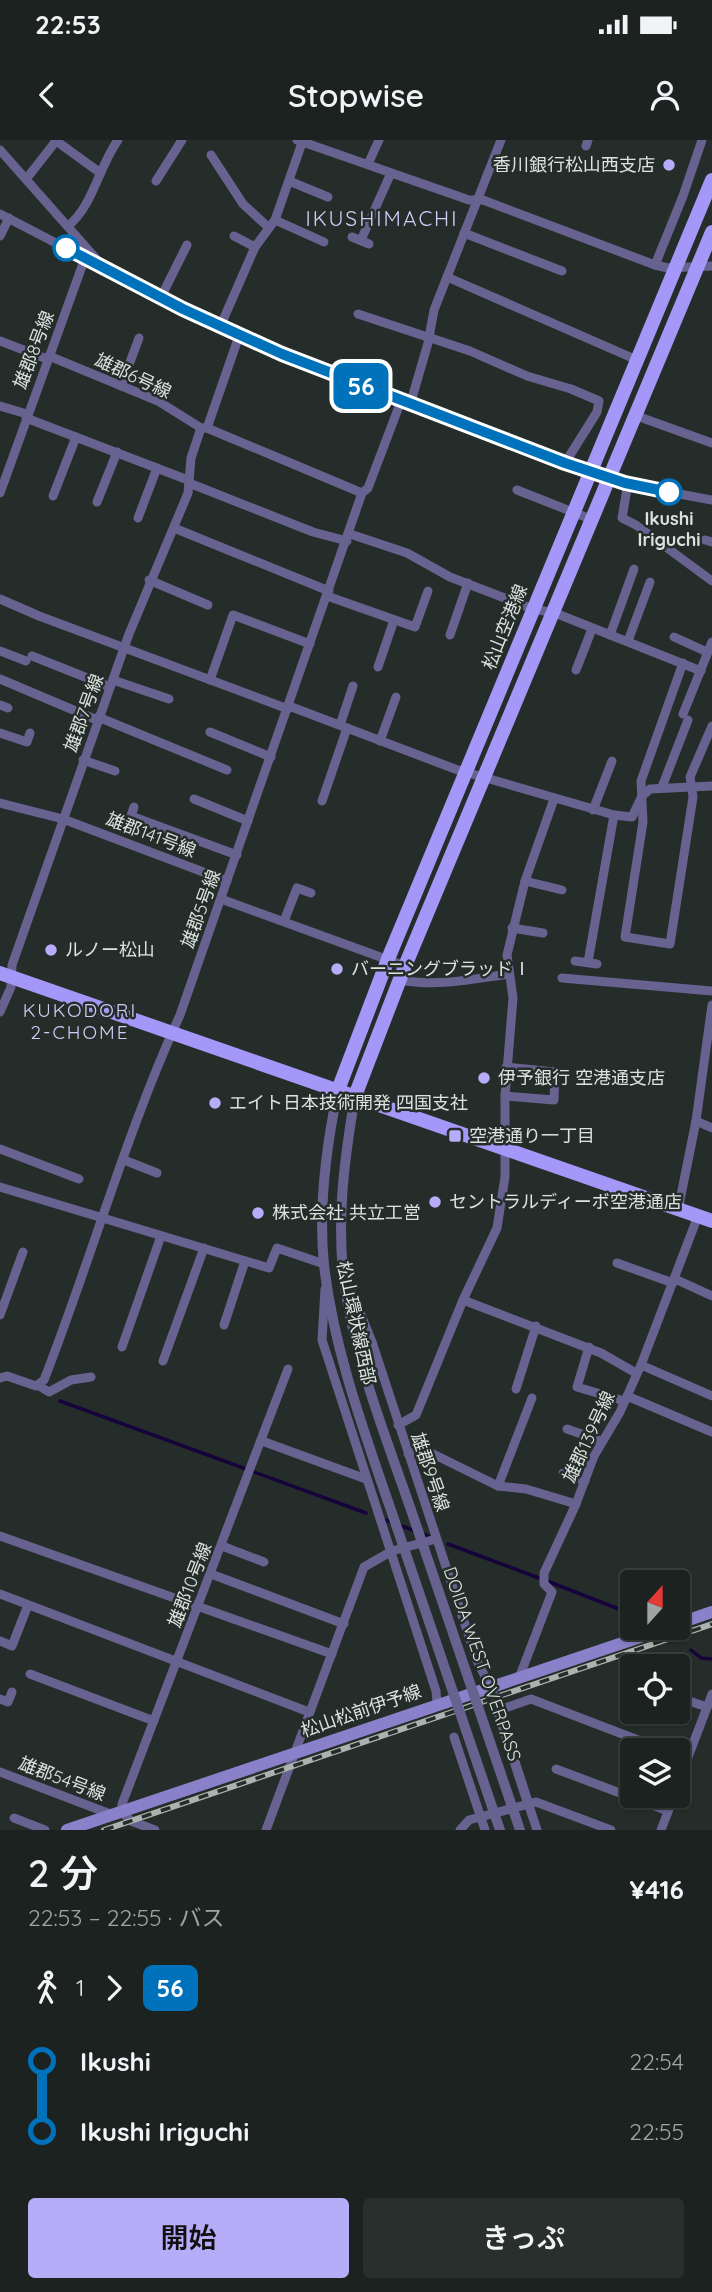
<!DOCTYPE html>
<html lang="ja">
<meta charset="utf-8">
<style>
body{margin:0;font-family:Quicksand,"Noto Sans JP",sans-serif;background:#282f2c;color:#f1f3f6;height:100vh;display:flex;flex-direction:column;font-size:26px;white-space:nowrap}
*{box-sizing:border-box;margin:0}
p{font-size:23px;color:#a0a4a4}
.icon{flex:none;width:38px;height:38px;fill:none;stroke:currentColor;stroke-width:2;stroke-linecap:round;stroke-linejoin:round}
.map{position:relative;height:1690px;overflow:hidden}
.side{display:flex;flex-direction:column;background:#1b221f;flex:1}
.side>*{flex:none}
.badge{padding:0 14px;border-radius:10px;font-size:24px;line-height:46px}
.needle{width:46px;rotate:21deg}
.controls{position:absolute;left:620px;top:1430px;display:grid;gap:14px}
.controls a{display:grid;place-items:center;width:70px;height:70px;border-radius:7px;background:#1b221f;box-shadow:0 2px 5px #0004,0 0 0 2px #393f3d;font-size:35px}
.map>.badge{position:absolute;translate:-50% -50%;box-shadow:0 0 0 4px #fff}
.legs{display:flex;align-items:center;gap:10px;height:77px;padding:0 28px;font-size:23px}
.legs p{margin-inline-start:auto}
.head{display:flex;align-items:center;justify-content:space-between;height:119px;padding:0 28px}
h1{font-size:38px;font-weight:600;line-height:52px}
.action{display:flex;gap:14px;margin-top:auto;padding:14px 28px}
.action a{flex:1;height:80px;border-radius:7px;background:#b6acf8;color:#111;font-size:28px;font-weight:600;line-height:80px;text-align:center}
.action a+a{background:#282f2c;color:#f1f3f6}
ul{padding:0 28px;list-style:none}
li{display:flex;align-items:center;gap:24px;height:70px;font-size:26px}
li i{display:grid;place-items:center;width:10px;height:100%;margin:0 9px;background:currentColor}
li i::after{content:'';width:18px;height:18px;margin:-9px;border:5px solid;border-radius:50%;background:#1b221f}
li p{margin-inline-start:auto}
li:first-child i{background:linear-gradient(#0000 50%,currentColor 0)}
li:last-child i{background:linear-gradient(currentColor 50%,#0000 0)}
.status{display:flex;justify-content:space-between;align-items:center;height:49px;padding:0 35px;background:#1b221f;direction:ltr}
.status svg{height:19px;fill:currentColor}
header{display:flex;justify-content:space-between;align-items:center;height:91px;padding:0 28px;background:#1b221f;font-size:32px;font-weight:600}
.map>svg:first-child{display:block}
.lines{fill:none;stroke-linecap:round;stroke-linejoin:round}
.stream{stroke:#16033c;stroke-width:3.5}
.minor{stroke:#686290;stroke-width:9}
.tertiary{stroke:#686290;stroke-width:10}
.secondary{stroke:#8b80ca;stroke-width:12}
.primary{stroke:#a597f7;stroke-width:14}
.rail-casing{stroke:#abb2af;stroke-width:6}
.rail{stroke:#242d29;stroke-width:3.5;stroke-dasharray:10;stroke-linecap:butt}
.tertiary-bridge{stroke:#686290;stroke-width:10}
.line-1-casing{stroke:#fff;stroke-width:16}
.line-1{stroke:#0072bc;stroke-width:10}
.poi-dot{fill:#b6acf8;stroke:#242d29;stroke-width:2.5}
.stop-1-dot{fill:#fff;stroke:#0072bc;stroke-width:3.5}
.labels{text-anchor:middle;stroke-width:5;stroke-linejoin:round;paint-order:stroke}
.poi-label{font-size:18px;fill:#dce2df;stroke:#242d29;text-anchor:start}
.street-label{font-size:18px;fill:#dce2df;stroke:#242d29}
.stop-label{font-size:18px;font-weight:bold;fill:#dce2df;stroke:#242d29}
.neighbourhood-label{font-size:19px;letter-spacing:2px;fill:#d1cdf8;stroke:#242d29}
.quarter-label{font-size:21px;letter-spacing:2px;fill:#d1cdf8;stroke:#242d29}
</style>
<div class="status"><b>22:53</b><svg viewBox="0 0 49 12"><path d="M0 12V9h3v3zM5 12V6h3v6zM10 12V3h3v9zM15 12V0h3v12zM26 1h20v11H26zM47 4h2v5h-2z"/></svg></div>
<header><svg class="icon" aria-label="back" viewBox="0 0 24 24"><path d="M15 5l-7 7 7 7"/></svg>Stopwise<svg class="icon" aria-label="person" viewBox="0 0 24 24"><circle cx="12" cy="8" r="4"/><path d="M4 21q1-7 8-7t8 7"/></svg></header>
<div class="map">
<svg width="712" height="1690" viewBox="0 0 712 1690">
<rect width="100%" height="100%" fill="#242d29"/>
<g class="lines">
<g class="stream">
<path d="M60,1261l306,112"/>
<path d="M386,1380l42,16"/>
<path d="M448,1404l91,34"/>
<path d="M547,1441l82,32"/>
<path d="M691,1510l10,8 11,1"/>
</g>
<g class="minor">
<path d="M55,0l44,32"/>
<path d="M297,0l172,60h14l172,65 13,3 44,-2"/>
<path d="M586,6l2,-6"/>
<path d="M0,10l99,112"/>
<path d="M211,15l32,49 24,22"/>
<path d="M368,24l11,-24"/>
<path d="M27,38l29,-37"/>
<path d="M156,41l26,-41"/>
<path d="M289,41l39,16"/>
<path d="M0,74l183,95 99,45 308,118 57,16 65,12"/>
<path d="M275,80l49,22"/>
<path d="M68,86c25,-20 31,-60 50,-86"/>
<path d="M464,93l98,38"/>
<path d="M0,96l9,-18"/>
<path d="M234,96l21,11"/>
<path d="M352,97l17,7"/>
<path d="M361,100l30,-67"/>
<path d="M655,125l28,-69 19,-56"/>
<path d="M447,137l190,83"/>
<path d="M161,157l26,-52"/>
<path d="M358,174l112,37 57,25 44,13 28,12 -2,11 -32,51"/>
<path d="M220,187l35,-80 20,-27 28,-80"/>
<path d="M0,201l47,18"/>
<path d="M49,216l109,45 43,27"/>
<path d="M121,246l18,-48"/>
<path d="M410,265l18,-62 6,-33 67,-170"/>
<path d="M0,266l27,8"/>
<path d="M634,275l78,28"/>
<path d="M26,278l162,62"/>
<path d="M203,288h4l32,-92"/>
<path d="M207,288l155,65"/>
<path d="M189,343l124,49 34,9"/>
<path d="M628,343l-6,35 14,7 76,56"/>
<path d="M517,350l76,30"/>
<path d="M0,353l85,-235"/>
<path d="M53,356l23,-59"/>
<path d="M97,362l20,-50"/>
<path d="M138,378l19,-50"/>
<path d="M174,388l155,63"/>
<path d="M350,394l57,19 43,24 83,32 22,4 146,58"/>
<path d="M705,400l7,2"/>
<path d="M149,440l59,25"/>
<path d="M327,456l88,31 13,-36"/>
<path d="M0,459l39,17 249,93"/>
<path d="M450,495l18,-52"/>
<path d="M610,495l24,-66"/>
<path d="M674,497l33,15"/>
<path d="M628,501l22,-59"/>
<path d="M0,511l26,10"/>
<path d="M32,516l78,31"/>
<path d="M683,523l-42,118 2,41 -18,115 45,7 23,-147 -3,-20 22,-51"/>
<path d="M378,527l16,-47"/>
<path d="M576,530l16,-41"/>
<path d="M0,539l97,41"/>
<path d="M113,540l56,19"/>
<path d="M210,540l23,-65 77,29"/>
<path d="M0,565l8,3"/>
<path d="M289,566l166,63 159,46 18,2 10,-21 8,-7 62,-3"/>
<path d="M683,574l29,-72"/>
<path d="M98,577l129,53"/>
<path d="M340,585l13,-39"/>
<path d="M210,592l61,25"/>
<path d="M0,593l27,9 3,-9"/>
<path d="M380,601l16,-44"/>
<path d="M83,620l32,11"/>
<path d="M662,647l26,-67"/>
<path d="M194,659l54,22"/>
<path d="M322,661l25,-73"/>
<path d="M0,663l63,16 164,62"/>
<path d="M134,667l-3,9 106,39"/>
<path d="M593,670l19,-49"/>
<path d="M525,741l37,9"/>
<path d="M221,759l184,67"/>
<path d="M284,781l13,-33 14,5"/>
<path d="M512,788l31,5"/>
<path d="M575,821l22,3"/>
<path d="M588,822l26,-147"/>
<path d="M562,838l150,13"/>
<path d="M400,840c37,7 72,-1 109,-6"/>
<path d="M0,872l11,-25 1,-22 117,-331 59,-141 3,-35 10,-30"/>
<path d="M505,956l49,4 1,-28 -49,-5"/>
<path d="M696,981l16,7"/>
<path d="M0,1009l79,30"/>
<path d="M124,1020l33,13"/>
<path d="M0,1047l269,81 8,-20 47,16"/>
<path d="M678,1070l18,-89 16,-116"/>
<path d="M617,1123l56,20"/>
<path d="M675,1139l37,17"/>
<path d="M348,1143l24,59 105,319 13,25"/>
<path d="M325,1149l-3,51 114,351 1,12"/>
<path d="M463,1160l138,53 35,20"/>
<path d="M0,1175l23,-63"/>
<path d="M224,1185l21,-64"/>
<path d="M122,1207l39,-111"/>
<path d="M589,1207l-12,40 47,14"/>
<path d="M163,1221l41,-113"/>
<path d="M641,1225l71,31"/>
<path d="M0,1238l7,-2 29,10 8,-6c47,-120 82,-247 136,-365l182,-522 6,-5 33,-87"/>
<path d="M39,1246l10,6 22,-12 20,-3"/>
<path d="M516,1249l20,-63"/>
<path d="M627,1256l85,36"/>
<path d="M398,1285l18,-10 47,-115 34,-72 8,-51v-81l8,-98 -6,-43 18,-74 29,-82"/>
<path d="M567,1289l34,12"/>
<path d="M262,1301l104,38"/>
<path d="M408,1314l17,-4 73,36 28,3 50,15 18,-48 26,-44 21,-47 57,-149"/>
<path d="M563,1333l22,8"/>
<path d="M498,1346l34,-88"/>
<path d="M0,1396l332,118"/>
<path d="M222,1406l42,16"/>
<path d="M211,1434l133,50"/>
<path d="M0,1454l309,118"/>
<path d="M0,1501l12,5 16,-41"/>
<path d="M30,1534l124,47"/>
<path d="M519,1538l33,-86 -8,-8v-11l32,-69"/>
<path d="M677,1557l30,10"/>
<path d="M0,1559l8,3 4,-10"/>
<path d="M499,1570l32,-11 133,51"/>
<path d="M454,1597l31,93"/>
<path d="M677,1615l10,4"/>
<path d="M556,1629l112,42"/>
<path d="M0,1632l113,43"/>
<path d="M677,1646l35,-92"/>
<path d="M528,1663l9,27"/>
<path d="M14,1678l31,12"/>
<path d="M155,1690l-24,-9 -9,-9v-8l166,-435"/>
<path d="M266,1690l98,-263 28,-16 44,-12"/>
<path d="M460,1690l9,-10 67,-18 75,28"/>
<path d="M661,1690l13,-34"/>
</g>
<g class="tertiary">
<path d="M338,950c-12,57 -20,116 -14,175 10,86 41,169 69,251"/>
<path d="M355,956c-11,65 -20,132 -9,198 12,74 41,146 65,216"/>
<path d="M490,1546l38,117"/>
</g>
<g class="secondary">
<path d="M677,1484l35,-12"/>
<path d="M67,1690l600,-202"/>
</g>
<g class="primary">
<path d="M0,833l712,248"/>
<path d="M338,950l50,-131 324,-779"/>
<path d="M355,956l50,-130 307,-734"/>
</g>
<g class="rail-casing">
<path id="rail" d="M104,1690l608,-206"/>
</g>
<use href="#rail" class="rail"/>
<g class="tertiary-bridge">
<path d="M411,1370l109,320"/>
<path d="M393,1376l107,314"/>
</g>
</g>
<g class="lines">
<g class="line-1-casing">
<path id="line-1" d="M66,108l117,61 99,45 283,109 60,20 44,9"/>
</g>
<use href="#line-1" class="line-1"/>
</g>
<g class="poi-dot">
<circle cx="669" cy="25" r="7"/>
<circle cx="51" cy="810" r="7"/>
<circle cx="337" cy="829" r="7"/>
<circle cx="484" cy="938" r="7"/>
<circle cx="215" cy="963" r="7"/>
<rect x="448" y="989" width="14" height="14" rx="3.5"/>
<circle cx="435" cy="1062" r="7"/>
<circle cx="258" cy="1073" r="7"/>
</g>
<g class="stop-1-dot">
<circle cx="66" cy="108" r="12"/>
<circle cx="669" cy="352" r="12"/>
</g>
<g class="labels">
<g class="poi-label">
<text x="655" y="31" text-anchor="end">香川銀行松山西支店</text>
<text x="65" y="816">ルノー松山</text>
<text x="351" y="835">バーニングブラッドⅠ</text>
<text x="498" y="944">伊予銀行 空港通支店</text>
<text x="229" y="969">エイト日本技術開発 四国支社</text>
<text x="469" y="1002">空港通り一丁目</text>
<text x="449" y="1068">セントラルディーボ空港通店</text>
<text x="272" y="1079">株式会社 共立工営</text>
</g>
<g class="street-label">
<text transform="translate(34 210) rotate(-69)" y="6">雄郡8号線</text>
<text transform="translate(133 236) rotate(25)" y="6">雄郡6号線</text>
<text transform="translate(505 487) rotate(-68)" y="6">松山空港線</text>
<text transform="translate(84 573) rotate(-70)" y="6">雄郡7号線</text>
<text transform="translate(151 695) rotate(21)" y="6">雄郡141号線</text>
<text transform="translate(201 769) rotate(-70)" y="6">雄郡5号線</text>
<text transform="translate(356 1183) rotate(78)" y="6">松山環状線西部</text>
<text transform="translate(589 1297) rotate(-65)" y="6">雄郡139号線</text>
<text transform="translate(430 1332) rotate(71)" y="6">雄郡9号線</text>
<text transform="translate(190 1445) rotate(-69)" y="6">雄郡10号線</text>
<text transform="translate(482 1524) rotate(71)" y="6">DOIDA WEST OVERPASS</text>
<text transform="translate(361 1571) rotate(-19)" y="6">松山松前伊予線</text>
<text transform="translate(62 1639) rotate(21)" y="6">雄郡54号線</text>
</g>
<g class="stop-label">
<text x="669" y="385">Ikushi<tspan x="669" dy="21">Iriguchi</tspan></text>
</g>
<g class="neighbourhood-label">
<text x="80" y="877">KUKODORI<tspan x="80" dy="22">2-CHOME</tspan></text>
</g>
<g class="quarter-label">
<text x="382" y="86">IKUSHIMACHI</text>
</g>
</g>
</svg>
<div class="controls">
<a><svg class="needle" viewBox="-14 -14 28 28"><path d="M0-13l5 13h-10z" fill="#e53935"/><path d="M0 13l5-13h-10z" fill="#a0a4a4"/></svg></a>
<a><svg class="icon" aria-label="locate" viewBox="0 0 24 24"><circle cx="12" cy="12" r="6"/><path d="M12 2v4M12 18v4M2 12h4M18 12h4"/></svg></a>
<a><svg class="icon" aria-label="layers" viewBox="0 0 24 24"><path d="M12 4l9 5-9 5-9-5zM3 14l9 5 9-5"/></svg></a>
</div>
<b class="badge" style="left:361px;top:246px;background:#0072bc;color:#fff">56</b>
</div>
<section class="side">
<div class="head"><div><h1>2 分</h1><p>22:53 – 22:55 · バス</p></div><b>¥416</b></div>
<div class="legs"><svg class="icon" aria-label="walk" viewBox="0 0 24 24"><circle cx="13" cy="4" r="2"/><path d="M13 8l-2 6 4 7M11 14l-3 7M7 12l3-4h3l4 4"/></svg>1<svg class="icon" aria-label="forward" viewBox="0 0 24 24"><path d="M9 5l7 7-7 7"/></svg><b class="badge" style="background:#0072bc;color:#fff">56</b></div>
<ul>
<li><i style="color:#0072bc"></i><b>Ikushi</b><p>22:54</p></li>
<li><i style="color:#0072bc"></i><b>Ikushi Iriguchi</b><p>22:55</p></li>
</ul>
<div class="action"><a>開始</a><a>きっぷ</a></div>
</section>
